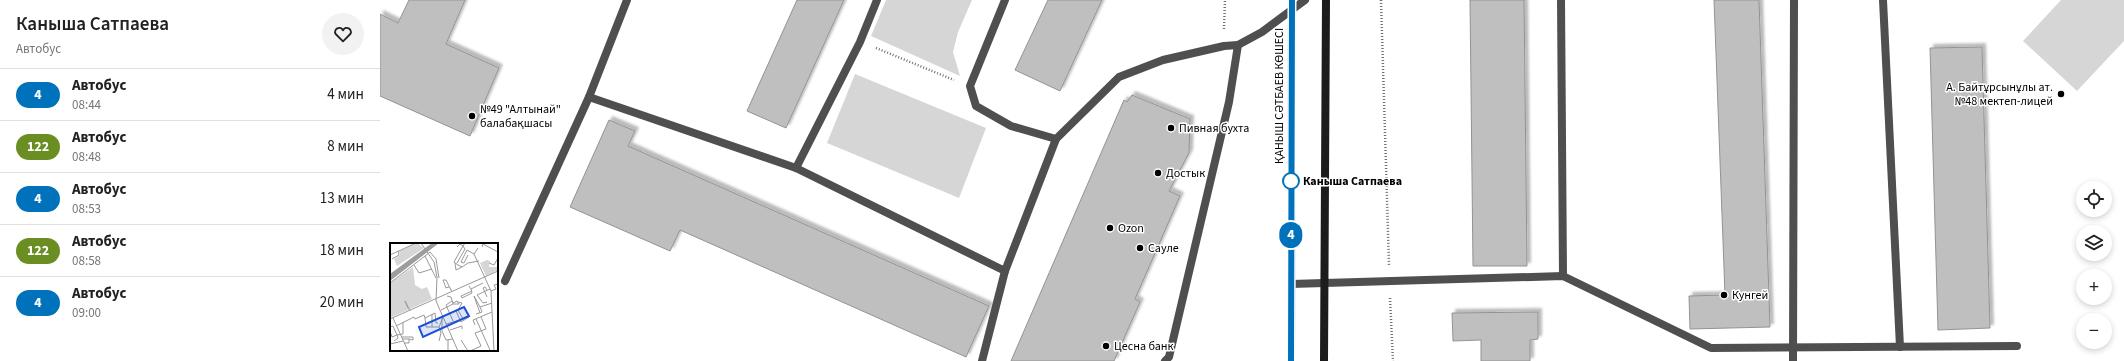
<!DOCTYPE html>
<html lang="ru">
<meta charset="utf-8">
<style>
body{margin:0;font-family:"Source Sans 3",sans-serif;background:#f2f2f2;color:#222;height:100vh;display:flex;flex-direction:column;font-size:15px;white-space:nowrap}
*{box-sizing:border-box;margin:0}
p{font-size:13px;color:#767676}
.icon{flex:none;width:22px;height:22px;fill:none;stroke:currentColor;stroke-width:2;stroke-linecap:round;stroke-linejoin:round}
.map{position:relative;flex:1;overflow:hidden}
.sheet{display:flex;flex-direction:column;background:#fff;width:380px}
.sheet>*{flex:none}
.badge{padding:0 8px;border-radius:13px;font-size:14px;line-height:26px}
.controls{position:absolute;left:1696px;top:181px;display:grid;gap:8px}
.controls a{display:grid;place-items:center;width:36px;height:36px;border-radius:50%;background:#fff;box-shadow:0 2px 6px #0003;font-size:20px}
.map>.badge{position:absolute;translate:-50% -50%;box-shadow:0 0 0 2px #fff}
.round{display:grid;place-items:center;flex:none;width:42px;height:42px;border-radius:21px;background:#f2f2f2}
.summary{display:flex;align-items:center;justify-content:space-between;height:68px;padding:0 16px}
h1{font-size:19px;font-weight:600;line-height:30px}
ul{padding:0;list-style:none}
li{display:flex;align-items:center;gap:12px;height:52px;padding:0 16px;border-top:1px solid #e0e0e0}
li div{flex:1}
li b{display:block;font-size:15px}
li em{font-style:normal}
li .badge{min-width:44px;font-weight:700;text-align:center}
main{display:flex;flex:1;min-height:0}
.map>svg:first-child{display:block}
.green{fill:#d6d6d6}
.building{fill:#bfbfbf;stroke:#939393;filter:url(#shadow)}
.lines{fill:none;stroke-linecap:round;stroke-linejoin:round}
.path{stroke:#717171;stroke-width:2.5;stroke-dasharray:1 2;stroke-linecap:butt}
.service{stroke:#4f4f4f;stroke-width:8}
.secondary{stroke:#1c1c1c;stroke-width:8}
.line-casing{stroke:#fff;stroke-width:9}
.line{stroke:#0072bc;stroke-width:6}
.poi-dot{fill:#000;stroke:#fff;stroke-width:1.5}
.stop-dot{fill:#fff;stroke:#0072bc;stroke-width:2}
.labels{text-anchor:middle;stroke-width:3;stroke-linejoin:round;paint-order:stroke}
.poi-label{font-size:12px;fill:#000;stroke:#fff;text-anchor:start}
.street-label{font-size:12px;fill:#000;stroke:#fff}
.stop-label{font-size:12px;font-weight:bold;fill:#000;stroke:#fff;text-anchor:start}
.inset-road{fill:none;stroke:#999;stroke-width:1}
.view{fill:#1d4ed8;fill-opacity:0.15;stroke:#1d4ed8;stroke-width:2}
.inset-edge{fill:none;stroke:#000;stroke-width:2}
</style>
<main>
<section class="sheet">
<div class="summary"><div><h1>Каныша Сатпаева</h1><p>Автобус</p></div><a class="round"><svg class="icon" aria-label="heart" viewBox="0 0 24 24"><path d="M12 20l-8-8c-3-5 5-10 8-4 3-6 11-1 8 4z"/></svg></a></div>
<ul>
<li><span class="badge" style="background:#0072bc;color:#fff">4</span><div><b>Автобус</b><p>08:44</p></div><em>4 мин</em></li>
<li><span class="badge" style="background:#6b8e23;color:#fff">122</span><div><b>Автобус</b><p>08:48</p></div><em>8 мин</em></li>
<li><span class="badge" style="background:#0072bc;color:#fff">4</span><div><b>Автобус</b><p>08:53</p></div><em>13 мин</em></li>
<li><span class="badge" style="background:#6b8e23;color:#fff">122</span><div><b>Автобус</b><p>08:58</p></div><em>18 мин</em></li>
<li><span class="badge" style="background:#0072bc;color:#fff">4</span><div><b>Автобус</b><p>09:00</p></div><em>20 мин</em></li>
</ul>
</section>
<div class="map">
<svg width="1744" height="361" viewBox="0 0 1744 361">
<defs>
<filter id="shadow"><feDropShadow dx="3.5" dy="-3.5" stdDeviation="1" flood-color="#0004"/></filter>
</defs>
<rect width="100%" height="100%" fill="#fff"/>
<g class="green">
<path d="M506,0h86l-14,32 -5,20 7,24 -89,-40z"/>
<path d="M1681,0h63v41l-47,50 -54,-50z"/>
<path d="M475,74l131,54 -27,70 -132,-55z"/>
</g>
<g class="building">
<path d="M29,0h56l-19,44 53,24 -29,68 -90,-40v-82l18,9z"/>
<path d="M417,0h47l-58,128 -39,-17z"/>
<path d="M668,0h54l-42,91 -45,-21z"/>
<path d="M1090,0h54l3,266h-54z"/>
<path d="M1334,0h45l11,327 -80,2 -1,-33 36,-1z"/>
<path d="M1602,47l8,281 -52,2 -8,-282z"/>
<path d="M752,95l58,24 -1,34 -20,38 11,5 -45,103 5,3 -26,59h-103l113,-261 3,2z"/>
<path d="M229,120l26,11 -7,15 361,160 -23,51 -286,-127 -10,21 -100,-44z"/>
<path d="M1158,312v27l-8,1v21h-49v-21l-28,1 -1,-28z"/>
</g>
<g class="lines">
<g class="path">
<path d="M1001,0l8,265"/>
<path d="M844,29l1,-29"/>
<path d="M496,48l78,32"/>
<path d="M1010,298l3,63"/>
</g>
<g class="service">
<path d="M247,0l-38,97 207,71 209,103 51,-132 63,-62 44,-17 61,-14 14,-1 24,-13 43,-32"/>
<path d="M625,0l-35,86 6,20 35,20 45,13"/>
<path d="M1181,0l2,276"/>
<path d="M1503,0l17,347"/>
<path d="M416,168l64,-126 17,-42"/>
<path d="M125,281l84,-184"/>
<path d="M911,284l272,-8 148,72 306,-2"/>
<path d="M602,361l23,-90"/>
<path d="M785,361l4,-4 60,-255 9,-57"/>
<path d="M1413,361l1,-361"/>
</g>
<g class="secondary">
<path d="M911,361l1,-361"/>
<path d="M944,361l2,-361"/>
</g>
</g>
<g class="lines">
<g class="line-casing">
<path id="line" d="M911,361l1,-361"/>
</g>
<use href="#line" class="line"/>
</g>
<g class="poi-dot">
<circle cx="1681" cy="94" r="4"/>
<circle cx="92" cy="116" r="4"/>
<circle cx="791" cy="128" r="4"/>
<circle cx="778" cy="173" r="4"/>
<circle cx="730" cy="228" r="4"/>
<circle cx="760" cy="248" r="4"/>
<circle cx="1344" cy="295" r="4"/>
<circle cx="726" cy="346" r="4"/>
</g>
<circle class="stop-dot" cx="911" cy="181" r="8"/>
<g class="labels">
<g class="poi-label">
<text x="1673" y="91" text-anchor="end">А. Байтұрсынұлы ат.<tspan x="1673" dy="14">№48 мектеп-лицей</tspan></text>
<text x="100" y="113">№49 "Алтынай"<tspan x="100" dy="14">балабақшасы</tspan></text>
<text x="799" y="132">Пивная бухта</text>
<text x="786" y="177">Достык</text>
<text x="738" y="232">Ozon</text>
<text x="768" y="252">Сауле</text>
<text x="1352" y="299">Кунгей</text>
<text x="734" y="350">Цесна банк</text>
</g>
<g class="street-label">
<text transform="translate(899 96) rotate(-90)" y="4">ҚАНЫШ СӘТБАЕВ КӨШЕСІ</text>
</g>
<g class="stop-label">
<text x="923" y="185">Каныша Сатпаева</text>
</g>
</g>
<g transform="translate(10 243)">
<rect width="108" height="108" fill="#fff"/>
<path d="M27,0l7,5 -27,18 -3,-7 6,-4 -1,-4zM97,17l3,1 -1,6h8l1,3 -12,6 -6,-13zM23,24l2,18 7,4 5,-2 5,12 -42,19v-35z" fill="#d6d6d6"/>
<path d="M42,0h7l-49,38v-7z" fill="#9d9d9d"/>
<path class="inset-road" d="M31,0l13,19 3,15 -1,24 22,50M67,4l3,-3 3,2 -9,16 4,3 4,2 6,-4 11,-2M92,4l1,-3 15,8M88,5l-4,6 17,37 3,60M0,12l26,-12M78,12l-4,8 -3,-1 6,-12 7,4M2,16l7,-4 -1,-4M65,20l1,7 6,-3M67,20l8,-14 -2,-3 2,-3M99,20l5,2 4,-7M24,22l5,8 13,-4M46,35l-11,-22 5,-4 6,7 3,19M0,40l35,-27M79,43l2,3 12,-6M59,44l-3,1 -3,-8h3l6,12M101,48l5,-2 -2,-4 4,-1M97,54l-4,-9 2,-1 2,3M72,55l10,-5 -1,-4M72,55l-1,-2 11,-5M62,58l-6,4 7,16M68,59l4,1 -4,7M97,59l-4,1 -6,-8 13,-6M63,60l4,-2 2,3h-6M18,65l-3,-7 5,10M51,67l12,-6 -2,-7 -4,-1M90,70l-6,-17 6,11M42,71v13M86,71l6,-2 -2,-5 12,-4M3,75l15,33M52,75v13l4,9 7,-1M0,76l108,-48M73,76l-5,-9 -2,1 5,11 8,-5M86,76l14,31M48,80h-2l-1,-10 -10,5 1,9h13l4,-10M56,81l14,-4M85,82l-2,-5 19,-8M6,83l18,-9 1,2 9,-4 1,3M0,84l3,-1 4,9 6,-1v-12M49,84l2,6 -2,8M60,87l12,-4v3M0,88l2,6 5,-2 1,3 -4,3M11,94h12v3l-4,-1M12,96h7v4h-5M58,97v11h3M71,97l7,11M0,101l13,-3M80,108l11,-5 -6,-13 11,-4 -5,-12"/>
<path class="view" d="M74,64l5,9 -46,21 -4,-10z"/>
<rect width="108" height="108" class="inset-edge"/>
</g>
</svg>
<div class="controls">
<a><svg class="icon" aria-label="locate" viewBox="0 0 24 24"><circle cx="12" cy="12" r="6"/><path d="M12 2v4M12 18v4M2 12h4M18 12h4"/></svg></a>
<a><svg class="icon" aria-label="layers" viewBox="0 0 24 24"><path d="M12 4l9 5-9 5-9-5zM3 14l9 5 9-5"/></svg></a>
<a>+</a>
<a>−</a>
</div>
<b class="badge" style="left:911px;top:235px;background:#0072bc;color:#fff">4</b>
</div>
</main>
